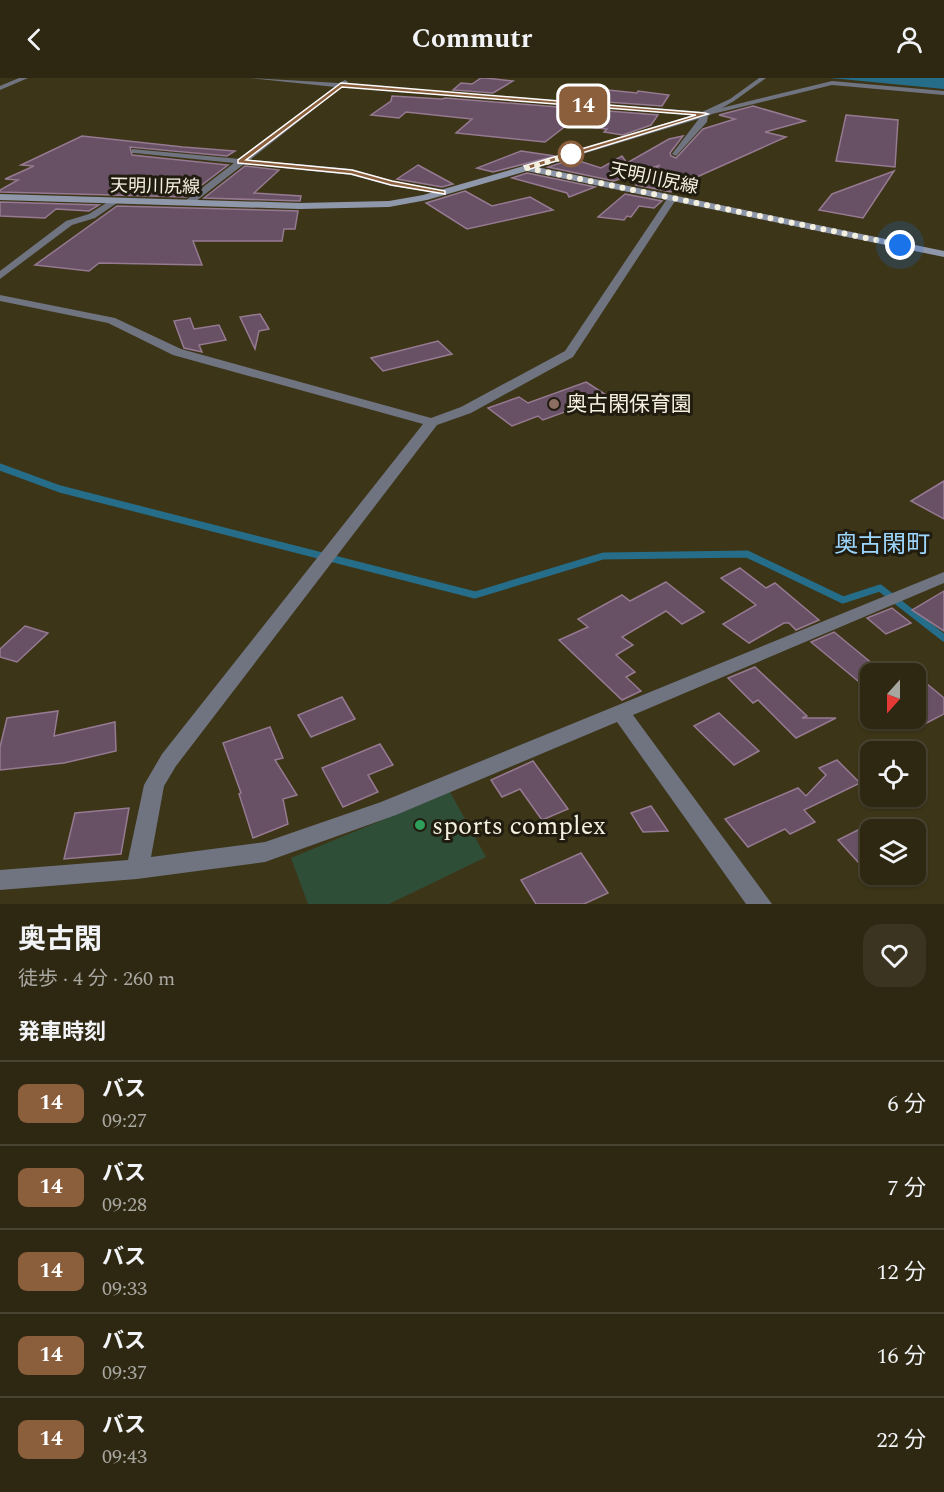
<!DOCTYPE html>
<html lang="ja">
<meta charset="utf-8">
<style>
body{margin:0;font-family:Spectral,"Noto Sans JP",serif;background:#3a3420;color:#f1f3f6;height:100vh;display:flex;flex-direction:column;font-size:22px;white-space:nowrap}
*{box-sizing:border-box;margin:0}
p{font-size:20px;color:#a7a69f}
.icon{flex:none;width:33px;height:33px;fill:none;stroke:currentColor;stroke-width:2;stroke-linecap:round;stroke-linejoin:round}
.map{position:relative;height:826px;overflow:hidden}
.drawer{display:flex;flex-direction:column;background:#2e2812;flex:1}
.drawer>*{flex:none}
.badge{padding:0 12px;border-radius:9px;font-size:21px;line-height:39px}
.needle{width:39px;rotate:201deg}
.controls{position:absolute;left:860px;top:585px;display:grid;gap:12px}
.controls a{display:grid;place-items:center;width:66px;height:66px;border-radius:12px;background:#2e2812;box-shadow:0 2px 4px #0004,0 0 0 2px #494432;font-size:30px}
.you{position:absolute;width:30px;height:30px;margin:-15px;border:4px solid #fff;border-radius:50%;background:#1a73e8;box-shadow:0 0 0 9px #1a73e833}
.map>.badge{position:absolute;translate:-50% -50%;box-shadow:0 0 0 3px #fff}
h2{padding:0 18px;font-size:22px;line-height:54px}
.round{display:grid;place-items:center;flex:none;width:63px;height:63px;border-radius:18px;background:#3a3420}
.head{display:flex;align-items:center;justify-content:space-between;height:102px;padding:0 18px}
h1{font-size:28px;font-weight:700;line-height:45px}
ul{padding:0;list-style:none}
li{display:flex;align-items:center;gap:18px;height:84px;padding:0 18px;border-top:2px solid #494432}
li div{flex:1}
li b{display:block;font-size:22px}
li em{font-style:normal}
li .badge{min-width:66px;font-weight:700;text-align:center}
header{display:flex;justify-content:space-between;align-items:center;height:78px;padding:0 18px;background:#2e2812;font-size:27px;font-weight:700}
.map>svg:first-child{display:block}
.green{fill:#2f4e38}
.water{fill:#256d88}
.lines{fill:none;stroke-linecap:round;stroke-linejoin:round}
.stream{stroke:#256d88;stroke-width:7}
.building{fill:#685065;stroke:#957a91;stroke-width:1.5}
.minor{fill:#6f7480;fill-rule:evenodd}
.tertiary{fill:#6f7480;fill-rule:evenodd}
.secondary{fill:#8f97ab;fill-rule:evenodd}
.line{fill:#8b5e3c;stroke:#fff;stroke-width:1.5}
.walk{stroke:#f4f0df;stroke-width:6;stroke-dasharray:0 10.8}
.stop-dot{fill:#fff;stroke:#8b5e3c;stroke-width:3}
.education-dot{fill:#8d6e63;stroke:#201c10;stroke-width:2}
.leisure-dot{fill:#2e9e5b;stroke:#201c10;stroke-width:2}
.labels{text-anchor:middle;stroke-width:6;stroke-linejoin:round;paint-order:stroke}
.far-street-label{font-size:18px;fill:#f4f0df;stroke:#201c10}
.poi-label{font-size:21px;fill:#f4f0df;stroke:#201c10;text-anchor:start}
.quarter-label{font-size:24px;fill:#9dd6fd;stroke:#201c10}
.near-poi-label{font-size:26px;fill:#f4f0df;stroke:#201c10;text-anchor:start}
</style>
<header><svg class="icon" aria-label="back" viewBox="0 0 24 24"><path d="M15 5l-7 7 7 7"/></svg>Commutr<svg class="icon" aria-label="person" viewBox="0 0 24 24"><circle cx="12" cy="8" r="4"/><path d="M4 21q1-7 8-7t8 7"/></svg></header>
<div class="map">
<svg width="944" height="826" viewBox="0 0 944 826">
<rect width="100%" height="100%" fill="#3d3518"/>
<path class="green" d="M450,714l36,65 -97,47h-81l-17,-46z"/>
<path class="water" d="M829,0h115v11l-103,-10z"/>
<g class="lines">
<path class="stream" d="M0,389l60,22 415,106 128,-39 144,-2 96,46 37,-12 64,50"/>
</g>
<g class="building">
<path d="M481,0h5l27,3 -20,12 -40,-3 8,-7 11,1z"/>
<path d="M578,9l59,6 1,-2 31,4 -7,11 -98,-7z"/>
<path d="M392,18l50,3 3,-1 213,17 -7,10 -28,10 -19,-3 3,-3 -40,-4 -22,17 -89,-9 16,-14 -66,-7 -7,6 -28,-3 20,-14z"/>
<path d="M753,28l52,15 -40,11 21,5 -107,48 -8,7 -35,-7 24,-20 -46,16 -66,-14 25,-8 28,9 21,-12 5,7 42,-24 14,-3 -13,17 1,3 5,2 27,-29 32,-10 -16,-4z"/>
<path d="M846,37l52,5 -3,47 -59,-6z"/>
<path d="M82,58l101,11 52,4 -8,5 -97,-9 2,8 96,10 -42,32 -186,-5v-2l18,-10 -13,-1 29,-13 -13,-1z"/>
<path d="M521,73l34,5 -62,16 -16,-4z"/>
<path d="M418,87l35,19 -11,3 -45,-8z"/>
<path d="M245,88l34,4 -25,23 47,3 -1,5 -96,-3z"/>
<path d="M894,93l-31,47 -44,-8 13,-16z"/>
<path d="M527,95l68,14 -26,10 -2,-4 -55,-15z"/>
<path d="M465,113l27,15 38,-9 23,13 -86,19 -41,-26z"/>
<path d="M625,116l37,7 -8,7 -15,-2 -8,11 -4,-1 -3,4 -26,-3z"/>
<path d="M0,124l99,3 -10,6 -33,-2 -11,9 -45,-2z"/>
<path d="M117,128l181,5 -3,18h-11l-2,12h-89l9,24 -103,-2 -10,8 -54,-6z"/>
<path d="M260,236l9,15 -10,2 -4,18 -15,-32z"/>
<path d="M190,240l4,11 25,-4 7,15 -27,5 3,7 -18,-4 -10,-27z"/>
<path d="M438,263l14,13 -69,17 -12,-13z"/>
<path d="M586,304l22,14 -65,24 -5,-4 -26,10 -24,-18 31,-11 9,6z"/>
<path d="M944,403v38l-33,-18z"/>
<path d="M740,490l26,20 9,-5 44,37 -23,10 -7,-7h-5l-35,20 -26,-19 33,-19 -35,-27z"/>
<path d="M666,504l38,30 -22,12 -16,-13 -44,26 11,8 -17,10 19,17 -9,5 15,14 -19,9 -63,-60 29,-13 -10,-8 44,-24 8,6z"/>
<path d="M944,513v40l-32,-21z"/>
<path d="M892,530l19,15 -25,11 -19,-16z"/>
<path d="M25,548l23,7 -31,29 -17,-5v-8z"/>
<path d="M834,554l51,42h-15v17l-59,-49z"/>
<path d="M755,589l52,49 -5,2h34l-40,20 -38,-38 -5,3 -25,-25z"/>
<path d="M915,596l29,24v16l-29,15z"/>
<path d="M342,619l13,22 -44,18 -13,-22z"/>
<path d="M58,633l-4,25 61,-14 1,29 -52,12 -64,7v-23l7,-29z"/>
<path d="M719,635l40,38 -25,14 -40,-39z"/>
<path d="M270,649l13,31 -8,2 22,35 -14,4 5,25 -35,14 -14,-44 2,-1 -18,-50z"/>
<path d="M380,666l13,21 -25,10 10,17 -35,15 -21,-39z"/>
<path d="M837,682l23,23 -56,27 11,12 -25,12 -5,-5 -37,18 -23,-28 73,-31 8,8 20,-21 -7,-7z"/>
<path d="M533,683l35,48 -26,11 -22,-31 -18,8 -11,-17z"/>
<path d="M651,728l17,25 -25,1 -12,-19z"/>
<path d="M129,730l-8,46 -57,5 11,-46z"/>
<path d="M860,751l10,12v17l-11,5 -21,-23z"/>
<path d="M581,775l27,40 -24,11h-48l-15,-24z"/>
</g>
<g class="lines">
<g class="minor">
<path d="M19,0h9l-28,12v-4z"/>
<path d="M248,0l91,5 6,-3 3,2 -1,2 358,28 127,-31 112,10v4l-112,-10 -124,30 -1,7 -31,34 -4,-2 29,-38 -359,-29 -92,73 102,9 40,12 54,9v4l-55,-8 -40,-11 -107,-11 -53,41h-6v-4l49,-38 -99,-10h-3v-4l108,10 95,-72z"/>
<path d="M669,118l8,2 -104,159 -102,56 -34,12 -261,341 -12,20 -13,71 114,-15 116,-40 563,-230v11l-311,132 139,189h-26l-129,-182 -221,93 -131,47 -128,17 -137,11v-20l128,-10 16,-75 18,-31 261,-330 -250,-69 -65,-32 -108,-22v-6l115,23 66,31 250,69 30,-11 104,-56z"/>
<path d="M114,120l5,3 -2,2 -22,15 -23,7 -72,54v-8l66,-50 23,-7z"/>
</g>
<path class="tertiary" d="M759,0h7l-32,23 -26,15 -178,54 -7,-2 179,-56 28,-13z"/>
<path class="secondary" d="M527,87l417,86v6l-417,-86 -100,29 -38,7 -89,2 -300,-9v-6l300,9 89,-2 34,-6z"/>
</g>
<path class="line" d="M341,5l364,30 3,1 -181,56 -3,-4 172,-51 -354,-28 -96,73 106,10 40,11 53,10v3l-54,-9 -40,-11 -113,-11v-3z"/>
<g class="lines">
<path class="walk" d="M571,76l9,-2 -53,16 373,77"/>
</g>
<circle class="stop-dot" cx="571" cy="76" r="12"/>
<circle class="education-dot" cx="554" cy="326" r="6"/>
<circle class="leisure-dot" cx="420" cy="747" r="6"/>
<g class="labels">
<g class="far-street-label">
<text transform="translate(654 100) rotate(12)" y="6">天明川尻線</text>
<text transform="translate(155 108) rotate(1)" y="6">天明川尻線</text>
</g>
<g class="poi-label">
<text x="566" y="333">奥古閑保育園</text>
</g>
<g class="quarter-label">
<text x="882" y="474">奥古閑町</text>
</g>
<g class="near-poi-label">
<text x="432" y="756">sports complex</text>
</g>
</g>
</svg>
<div class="controls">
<a><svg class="needle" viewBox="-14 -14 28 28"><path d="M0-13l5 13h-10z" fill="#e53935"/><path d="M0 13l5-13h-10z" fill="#a7a69f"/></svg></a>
<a><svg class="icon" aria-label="locate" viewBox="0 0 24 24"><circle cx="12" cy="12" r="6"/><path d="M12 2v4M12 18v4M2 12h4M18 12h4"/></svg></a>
<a><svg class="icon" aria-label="layers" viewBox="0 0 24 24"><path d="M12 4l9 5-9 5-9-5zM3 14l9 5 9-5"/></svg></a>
</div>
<div class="you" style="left:900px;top:167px"></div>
<b class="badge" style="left:583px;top:28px;background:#8b5e3c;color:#fff">14</b>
</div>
<section class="drawer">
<div class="head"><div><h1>奥古閑</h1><p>徒歩 · 4 分 · 260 m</p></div><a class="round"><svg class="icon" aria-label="heart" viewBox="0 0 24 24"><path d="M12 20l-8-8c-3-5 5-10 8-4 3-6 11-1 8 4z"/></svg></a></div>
<h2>発車時刻</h2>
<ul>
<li><span class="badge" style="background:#8b5e3c;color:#fff">14</span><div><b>バス</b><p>09:27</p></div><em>6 分</em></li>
<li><span class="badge" style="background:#8b5e3c;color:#fff">14</span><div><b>バス</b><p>09:28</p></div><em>7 分</em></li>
<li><span class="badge" style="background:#8b5e3c;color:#fff">14</span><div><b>バス</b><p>09:33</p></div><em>12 分</em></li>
<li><span class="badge" style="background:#8b5e3c;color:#fff">14</span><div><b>バス</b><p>09:37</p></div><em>16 分</em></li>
<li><span class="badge" style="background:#8b5e3c;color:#fff">14</span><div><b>バス</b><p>09:43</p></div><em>22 分</em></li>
</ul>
</section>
